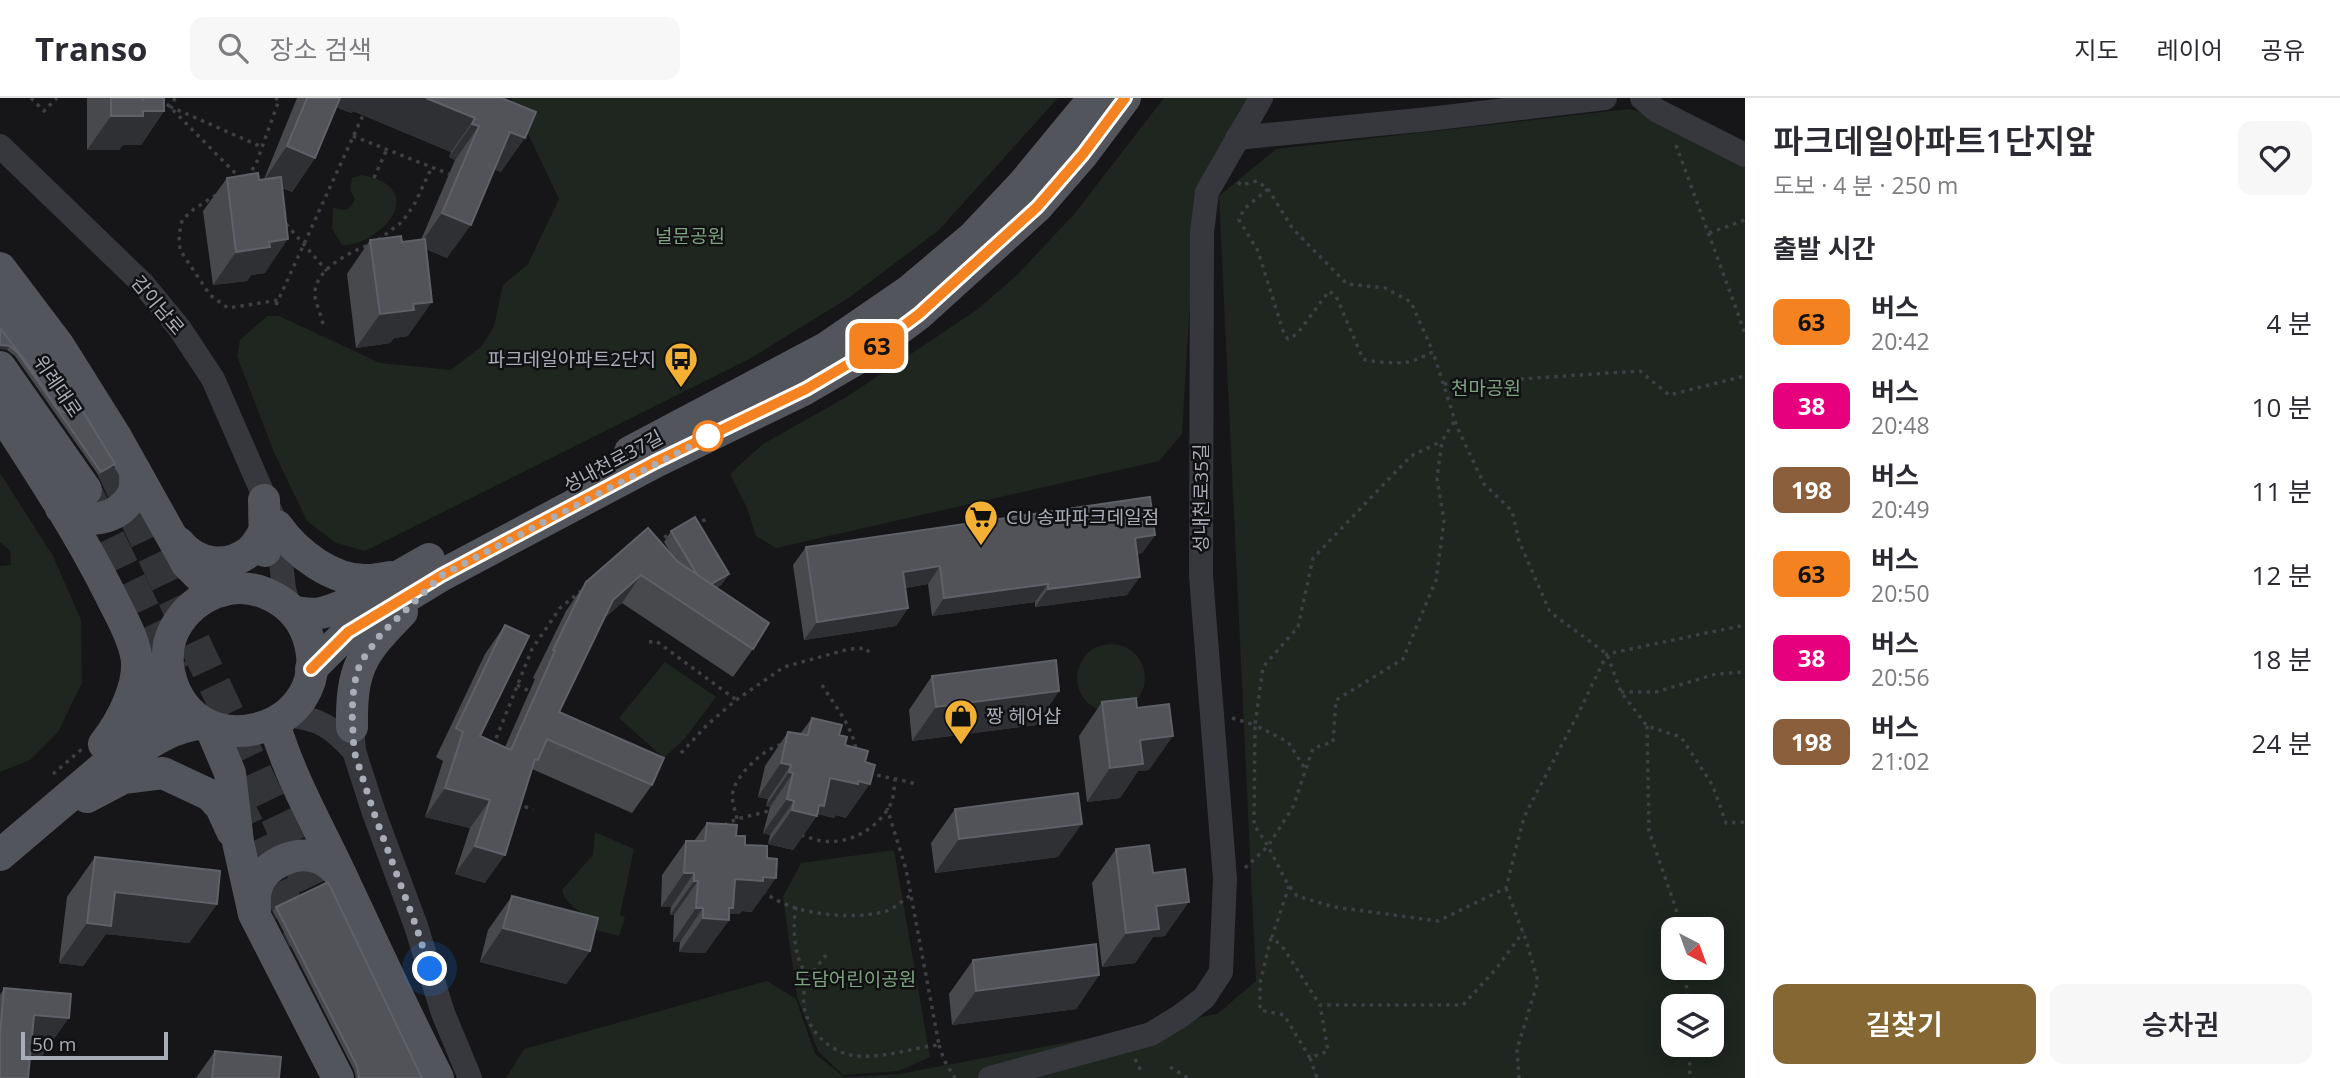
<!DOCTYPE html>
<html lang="ko">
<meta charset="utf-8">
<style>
body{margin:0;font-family:"Open Sans","Noto Sans KR",sans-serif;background:#f7f7f7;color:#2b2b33;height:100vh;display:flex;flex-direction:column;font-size:26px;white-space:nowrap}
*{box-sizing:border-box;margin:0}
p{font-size:23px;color:#7c7c81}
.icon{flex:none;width:38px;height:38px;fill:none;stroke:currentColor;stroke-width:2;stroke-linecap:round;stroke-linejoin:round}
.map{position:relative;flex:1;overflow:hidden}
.panel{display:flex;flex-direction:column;background:#fff;width:595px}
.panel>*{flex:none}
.badge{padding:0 14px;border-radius:10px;font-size:24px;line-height:46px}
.needle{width:46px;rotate:139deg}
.fabs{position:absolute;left:1661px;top:819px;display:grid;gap:14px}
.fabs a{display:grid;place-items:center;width:63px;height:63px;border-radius:14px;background:#fff;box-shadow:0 4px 18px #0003;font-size:35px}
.scale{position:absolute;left:21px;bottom:18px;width:147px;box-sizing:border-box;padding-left:7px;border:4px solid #a8adb8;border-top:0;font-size:19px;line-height:24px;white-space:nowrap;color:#a8adb8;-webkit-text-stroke:5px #111113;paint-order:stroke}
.you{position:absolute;width:35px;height:35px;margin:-18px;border:5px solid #fff;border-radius:50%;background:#1a73e8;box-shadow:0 0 0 10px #1a73e833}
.map>.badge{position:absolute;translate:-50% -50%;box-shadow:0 0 0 4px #fff}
h2{padding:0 28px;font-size:26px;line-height:63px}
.round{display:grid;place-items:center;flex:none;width:74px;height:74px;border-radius:14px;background:#f7f7f7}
.overview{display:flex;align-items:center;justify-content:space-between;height:119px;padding:0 28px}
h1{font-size:33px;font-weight:600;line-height:52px}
.action{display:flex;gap:14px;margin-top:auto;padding:14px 28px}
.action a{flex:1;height:80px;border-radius:14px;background:#856733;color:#fff;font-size:28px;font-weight:600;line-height:80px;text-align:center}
.action a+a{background:#f7f7f7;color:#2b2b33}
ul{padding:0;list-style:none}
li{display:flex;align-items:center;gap:21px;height:84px;padding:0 28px}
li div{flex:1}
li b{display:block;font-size:26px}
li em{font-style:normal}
li .badge{min-width:77px;font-weight:700;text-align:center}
header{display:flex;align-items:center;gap:42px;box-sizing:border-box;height:98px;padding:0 35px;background:#fff;border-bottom:2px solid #e1e1e2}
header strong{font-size:33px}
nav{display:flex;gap:38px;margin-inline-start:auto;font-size:24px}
.search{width:490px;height:63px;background:#f7f7f7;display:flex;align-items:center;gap:18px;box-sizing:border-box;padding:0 24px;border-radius:14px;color:#7c7c81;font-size:26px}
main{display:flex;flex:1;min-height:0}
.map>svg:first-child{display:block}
.green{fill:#1e261f;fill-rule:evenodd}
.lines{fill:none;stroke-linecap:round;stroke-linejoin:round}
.major-tunnel{stroke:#333438;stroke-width:32;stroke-dasharray:32 16;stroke-linecap:butt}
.path{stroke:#3d3f44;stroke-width:3.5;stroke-dasharray:3.5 5;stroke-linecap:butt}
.minor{stroke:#37383d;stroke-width:24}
.major{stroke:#53555c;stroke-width:32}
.wall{fill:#47494d}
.shaded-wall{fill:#2f3033}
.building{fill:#525359;stroke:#5f6168;stroke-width:2}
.line-casing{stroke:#fff;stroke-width:16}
.line{stroke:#f58220;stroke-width:10}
.walk{stroke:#a8adb8;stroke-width:7;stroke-dasharray:0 12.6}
.stop-dot{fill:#fff;stroke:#f58220;stroke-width:3.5}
.labels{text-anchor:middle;stroke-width:5;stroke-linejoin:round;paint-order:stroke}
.park-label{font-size:19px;fill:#7fa381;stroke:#111113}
.street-label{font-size:19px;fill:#a8adb8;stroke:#111113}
.poi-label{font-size:19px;fill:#a8adb8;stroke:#111113;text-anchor:start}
</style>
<header>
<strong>Transo</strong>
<div class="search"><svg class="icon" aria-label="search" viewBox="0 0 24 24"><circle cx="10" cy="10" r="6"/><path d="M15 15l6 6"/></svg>장소 검색</div>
<nav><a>지도</a><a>레이어</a><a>공유</a></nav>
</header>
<main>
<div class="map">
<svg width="1745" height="980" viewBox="0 0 1745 980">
<rect width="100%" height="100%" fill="#161618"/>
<g class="green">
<path d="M511,0h547l-119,132 -89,67 -99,61 -386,193 -29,-8 -29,-22 -34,-71 -36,-94 3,-16 27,-24h12l101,47 71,7 31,-24 12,-20 9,-41 25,-21 31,-65z"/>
<path d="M1164,0h86l-53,88 -15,248 -23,27 -383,87 -20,-12 -9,-28 -17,-34 33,-30 85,-48 130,-87 40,-35 57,-61z"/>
<path d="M1629,11l40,11 76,41v917h-1239l18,-29 243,-68 29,18 19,55 29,23 55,-3 318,-60 39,-33 -37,-785 57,-47zM1673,831h39v39h-39zM1673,908h39v39h-39z"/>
<path d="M362,77c7,2 15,3 21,7 37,22 -11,65 -41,63l-10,-16 1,-22c11,6 17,3 22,-8l-5,-9 2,-12z"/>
<path d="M0,375l53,83 28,64 1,63 -24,49 -28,28 -30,12v-206l11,-1 -1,-14 -10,-9z"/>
<circle cx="1111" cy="580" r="34"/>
<path d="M665,564l51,35 -31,41 -21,20 -45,-40z"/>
<path d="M595,734l39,17 -14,66 5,2 -6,19 -24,-6c-7,-18 -29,-22 -33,-40l31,-35z"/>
<path d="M894,752l36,207 -31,14 -56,4 -25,-24 -21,-54 -14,-100 18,-34z"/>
</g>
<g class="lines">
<g class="major-tunnel">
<path d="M112,370l218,461"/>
<path d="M88,397l86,177"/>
<path d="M234,699l70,143"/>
</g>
<g class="path">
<path d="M31,0l13,13 13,-13"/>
<path d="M161,0l80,81"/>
<path d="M175,0l-4,9 91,40"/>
<path d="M353,38l96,38"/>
<path d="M1676,47l69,188"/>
<path d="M247,79l9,-13 23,-64 -4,-2"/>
<path d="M374,80l13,-29"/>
<path d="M1238,84l3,3 16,-4 11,8 25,40 54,55 38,4 26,14 22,50"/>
<path d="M1268,91l-24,20 -5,11 19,31 26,83 4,5 9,-5 32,-43 7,5 27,63c6,3 37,5 44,3 9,-1 18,-7 26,-10l24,75 27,57 28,27 7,30 31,71 57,42 14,38 26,34 34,11 32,49 13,37 19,-1"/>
<path d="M216,97l-22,14 -12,11 -3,16 1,14 30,45 18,13 51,-8"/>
<path d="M286,126l41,47"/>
<path d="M1709,135l36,-13"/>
<path d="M378,142l24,-18 12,-17 18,-38"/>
<path d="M429,191l5,7"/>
<path d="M276,207l88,-192"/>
<path d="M323,226c-2,-9 -6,-18 -8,-27 -3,-27 34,-44 53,-52"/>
<path d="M1444,286l196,-13 29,24 76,-19"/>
<path d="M694,425l15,-4"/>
<path d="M657,444l14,-9"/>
<path d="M649,544l7,-1 79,58"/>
<path d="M517,587l14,7"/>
<path d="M822,587c13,21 31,42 34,66"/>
<path d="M1621,594h35l60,-18 29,-2"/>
<path d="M1232,620l23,7 -1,100 14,21 19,37 10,13 37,11 104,14 68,-33 18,-71 54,-103 29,-60 138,-29"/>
<path d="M1647,628l2,105 27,78 3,20"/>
<path d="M493,648l39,-97 28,-41 21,-17"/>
<path d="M681,655l27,-29 28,-24 48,-33 65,-18 17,-1 4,6"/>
<path d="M1304,669l-16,-25 -33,-17 8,-58 35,-40 15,-69 98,-102 31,-15"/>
<path d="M869,675c17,5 33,6 49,12"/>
<path d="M53,676l29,-25"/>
<path d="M517,705l16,7"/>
<path d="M737,721c-2,-10 -6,-18 -4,-28 4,-17 34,-46 52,-47"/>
<path d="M724,727l13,-6 32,-8"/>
<path d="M801,737c7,2 14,5 22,6 27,4 58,-14 69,-40 2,-6 2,-15 3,-22"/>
<path d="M1245,770l23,-22 25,-39 20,-59 20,-6 3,-42 67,-41 33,-79 8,-59 -7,-43 5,-37 13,-21"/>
<path d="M1289,788l-17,51 12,12 36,56h143l33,-36 27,-37"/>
<path d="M1506,790l20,52 12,41 -21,68 2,29"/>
<path d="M763,793c28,24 85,29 120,21 10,-2 20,-12 28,-17"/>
<path d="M796,809c-4,20 -2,57 14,71"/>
<path d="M1271,840l-11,45v27l24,5 26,43 18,-7 -8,-46"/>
<path d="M826,857c-6,8 -15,18 -19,27 -14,34 17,72 51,74 27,2 54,-8 81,-11l-33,-176 -19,-61"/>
<path d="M1685,870l3,38"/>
<path d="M939,947l5,15 11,18"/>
<path d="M1689,947l1,33"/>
<path d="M1310,960l7,20"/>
<path d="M1135,961l7,14"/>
<path d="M1170,969l18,11"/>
</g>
<g class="minor">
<path d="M1642,0l14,12 89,45"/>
<path d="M1237,40l192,-19 176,-21"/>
<path d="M0,48l144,139 36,44 33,50 64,147 7,63 6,20"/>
<path d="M286,617c33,3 46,12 68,36"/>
<path d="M352,629l2,24 20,62 42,113 27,87 27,65"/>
<path d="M990,980l161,-44 28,-17 25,-19 17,-26 4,-93 -24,-303 1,-344 5,-40 54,-94"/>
</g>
<g class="major">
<path d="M0,170l59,78 57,91 71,127 22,22 13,5"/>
<path d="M0,207l45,59 23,36"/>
<path d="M0,269l86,123"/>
<path d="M0,313c39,60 79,121 111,185 9,19 21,38 25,59 6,28 -15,68 -32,89"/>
<path d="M630,354l196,-104 83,-57 64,-54 50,-53 71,-86"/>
<path d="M264,402l1,51"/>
<path d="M61,410c24,17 57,14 72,-14 3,-7 2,-16 2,-23"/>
<path d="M277,428c19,27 56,56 92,54 7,0 14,-2 21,-3"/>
<path d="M179,445c18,22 47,26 70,9 7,-5 12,-15 17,-23"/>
<path d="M294,514c9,1 18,3 27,1 30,-6 80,-39 108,-54"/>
<path d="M311,571l37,-37 94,-57 213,-113 150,-73 62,-36 52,-39 118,-107 46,-53 42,-56"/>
<path d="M274,625c16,54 43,101 67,152 32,68 63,136 97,203"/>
<path d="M210,628l20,47 8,69 16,72 84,164"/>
<path d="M352,629c-1,-60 10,-74 50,-115"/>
<path d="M125,662c23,-17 51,-36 80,-36"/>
<path d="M87,699l36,-19 40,-5 47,22 11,12 11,24"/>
<path d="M0,757l106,-90c16,-24 45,-41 57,-69 7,-17 3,-35 6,-52 10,-41 56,-67 96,-51 20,8 36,23 43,44 32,96 -123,139 -140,29"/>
<path d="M255,815c0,-8 -1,-16 1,-23 5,-25 40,-41 63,-32 9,3 16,11 22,17"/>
</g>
</g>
<g class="wall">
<path d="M87,0h77v13l-23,34h-18l-4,5h-32z"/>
<path d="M297,0h205l-1,74 -7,-3 -47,89 -21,-9 -18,87 -14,2 -4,5 -34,5 -9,-74 23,-34 32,2 19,-2 34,-80 -6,-3 2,-5 -98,-41 -2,2 -15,-6 -21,51 -23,34 -10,-4 -17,85 -14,2 -4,6 -34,4 -10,-74 24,-33 32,2 5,-1z"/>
<path d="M0,230l56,79 59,57 -3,4 -13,8 -84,-120 -8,-6z"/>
<path d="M671,433l58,43 -8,11 -5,3 37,61 -20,28 -111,-74 -18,15 -45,94 93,73 -20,28 -100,-44 -47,114 -30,-9 15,-46 -45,-11 18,-56 -7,-4 49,-103 20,-29 -25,111 25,11 30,-68 -2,-1 33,-67 20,-29 86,-27 -8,-13z"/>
<path d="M1155,437l-13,18 -5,1 -10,41 -92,12v-5l-103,14 -4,-32 -23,4 3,20 -12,18 -92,14 -11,-75 13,-18z"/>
<path d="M932,578l127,15 -23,34 -124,16 -3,-31z"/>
<path d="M1102,604l35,6 12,62 -11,1 -18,27 -33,4 -8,-66z"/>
<path d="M812,620l27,17 6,10 1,73 -10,-3 -2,3 -16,-4 -25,36 -25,-6 2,-9 -7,-2 7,-26 -4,-1 2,-7 -10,-2 7,-31 23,-34 12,2z"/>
<path d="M955,711l103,48 -123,16 -4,-30z"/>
<path d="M707,725l29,13 9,9 7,67 -10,-1 -3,3h-10v6l-24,33 -26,-1 1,-10h-7l1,-27h-4l1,-8h-10l1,-32 24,-34h8z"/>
<path d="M1116,751l37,24 12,63 -12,1 -18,26 -33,4 -10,-84z"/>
<path d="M95,759l122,47 -28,39 -83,-9 -23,32 -24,-3 8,-66z"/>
<path d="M512,798l78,55 -24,33 -86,-22 8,-32z"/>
<path d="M276,809l146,171h-66l-2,-8 -81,-159z"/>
<path d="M973,862l126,15 -23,34 -124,16 -3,-31z"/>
<path d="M4,890l38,68 -12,-1 -30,23v-83z"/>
<path d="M215,953l64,27h-83z"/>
</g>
<g class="shaded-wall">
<path d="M332,0h94l49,20 -24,34 -98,-41 -2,2 -23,-9z"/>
<path d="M143,13h21l-23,34h-18l-4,5h-32l24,-34z"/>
<path d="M472,26l7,2 -24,34 -6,-3z"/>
<path d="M510,34l15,6 -24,34 -14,-6z"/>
<path d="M287,48l28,12 -23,34 -28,-12z"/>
<path d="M442,115l29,12 -24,33 -28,-12z"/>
<path d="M288,141l-23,34 -14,2 -4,6 -34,4 23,-33 33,-10z"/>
<path d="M432,204l-24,34 -14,2 -4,5 -34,5 24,-34 33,-10z"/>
<path d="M0,247h2l8,1 -3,4 -7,-1z"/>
<path d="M115,366l-3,4 -13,8 2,-4z"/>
<path d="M1155,437l-13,18 -20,3 13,-18z"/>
<path d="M940,468l-12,18 -38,6 13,-18z"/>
<path d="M729,476l-8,11 -23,14 7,-11z"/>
<path d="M641,477l-19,28 -29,25 20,-28z"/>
<path d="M1140,479l-13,18 -92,12 13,-18z"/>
<path d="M1048,486l-13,18 -103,14 12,-18z"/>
<path d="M908,510l-12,18 -92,14 13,-18z"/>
<path d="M1059,593l-23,34 -124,16 24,-34z"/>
<path d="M1173,638l-24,34 -11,1 -18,27 -33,4 23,-34 30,-28z"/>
<path d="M781,665l10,2 -23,34 -10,-2z"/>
<path d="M789,674l4,1 -23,34 -4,-1z"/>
<path d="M830,680l28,3 12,3 -24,34 -10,-3 -2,3 -16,-4 -25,36 -25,-6 24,-34z"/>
<path d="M445,690l45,12 -20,28 -45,-11z"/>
<path d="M787,701l7,2 -24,34 -7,-2z"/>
<path d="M1082,726l-24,33 -123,16 24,-34z"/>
<path d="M475,748l30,9 -20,28 -30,-9z"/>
<path d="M684,775h10l-23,34h-10z"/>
<path d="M763,779l13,1 -24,34 -10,-1 -3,3h-10v6l-24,33 -26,-1 24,-34 32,-39z"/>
<path d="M694,783h4l-24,34h-4z"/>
<path d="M115,794l102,12 -28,39 -83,-9 -23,32 -24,-3 28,-40z"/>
<path d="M1189,804l-24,34 -12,1 -18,26 -33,4 24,-34 30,-27z"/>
<path d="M696,810h7l-23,34h-7z"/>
<path d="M503,830l87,23 -24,33 -86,-22z"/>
<path d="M1099,877l-23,34 -124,16 24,-34z"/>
<path d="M34,917l35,3 -27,38 -35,-3z"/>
</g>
<g class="building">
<path d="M111,0h32v3l1,-3h20v13h-21v5h-32z"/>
<path d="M307,0h33l-25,60 -28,-12z"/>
<path d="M426,0h76l34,14 -11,26 -15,-6 -39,93 -29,-12 37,-87 -7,-2 3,-6z"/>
<path d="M258,75l1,7 22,-3 7,62 -19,3 1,5 -34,5 -9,-74z"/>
<path d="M401,138l1,6 23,-3 7,63 -19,2 1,6 -34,4 -10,-74z"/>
<path d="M0,230l33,43 23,36 6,5 9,2 11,-4 33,54 -14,8 -83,-119 -8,-7 -10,-1z"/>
<path d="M1150,399l5,38 -20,3 5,39 -92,12v-5l-104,14 -4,-32 -37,6 5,36 -91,14 -11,-75z"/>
<path d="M695,419l34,57 -18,10 -13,-8 -27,-45z"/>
<path d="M648,430l29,33 92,62 -16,26 -112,-74 -28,25 -54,112 105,46 -12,27 -105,-46 -9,21 -3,-1 -30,96 -30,-9 15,-46 -45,-12 18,-56 -7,-4 49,-103 24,11 -49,100 31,14 44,-99 -2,-1 33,-68z"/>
<path d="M1056,562l3,31 -123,16 -4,-31z"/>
<path d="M1136,600l1,10 32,-4 4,32 -33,4 3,24 -33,4 -8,-66z"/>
<path d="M812,620l30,7 -3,10 8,2 -2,8 23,6 -3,11 10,3 -5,19 -12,-3v3l-28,-6 -6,28 -5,-1 -2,11 -25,-6 2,-9 -7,-2 6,-26 -4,-1 2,-7 -10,-2 7,-31 20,3z"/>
<path d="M1078,695l4,31 -123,15 -4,-30z"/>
<path d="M707,725l30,2 -1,11h9v9l22,1v12l10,1 -1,19 -13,-1v4l-28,-2 -2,29h-4v12l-26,-2v-10h-7l2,-27h-4v-8h-10l2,-32h19z"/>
<path d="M1149,747l4,28 32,-4 4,33 -33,4 3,23 -33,4 -10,-84z"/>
<path d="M95,759l125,14 -3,33 -102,-12 -4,34 -24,-3z"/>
<path d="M328,784l94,196h-64l1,-2 -2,-10 -81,-159z"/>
<path d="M512,798l86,22 -8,33 -87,-23z"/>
<path d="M1096,846l3,31 -123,16 -3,-31z"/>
<path d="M4,890l67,6 -2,24 -35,-3 -6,63h-28v-43z"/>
<path d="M215,953l66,6 -2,21h-67z"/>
</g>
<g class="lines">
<g class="line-casing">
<path id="line" d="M311,571l37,-37 94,-57 213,-113 151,-73 61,-36 52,-39 118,-107 46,-53 42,-56"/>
</g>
<use href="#line" class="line"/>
<path class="walk" d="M430,871l-14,-43 -42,-113 -20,-62 -2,-39 2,-27 6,-22 21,-29 61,-59 268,-139h-2"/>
</g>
<defs>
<g id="bus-pin" transform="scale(1.75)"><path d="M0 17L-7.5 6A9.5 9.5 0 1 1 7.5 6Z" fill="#f2b134" stroke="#111113"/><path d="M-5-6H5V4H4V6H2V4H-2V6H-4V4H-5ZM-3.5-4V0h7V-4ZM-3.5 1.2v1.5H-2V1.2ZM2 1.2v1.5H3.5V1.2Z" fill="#111"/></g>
<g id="supermarket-pin" transform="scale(1.75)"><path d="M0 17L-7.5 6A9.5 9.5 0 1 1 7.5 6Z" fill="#f2b134" stroke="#111113"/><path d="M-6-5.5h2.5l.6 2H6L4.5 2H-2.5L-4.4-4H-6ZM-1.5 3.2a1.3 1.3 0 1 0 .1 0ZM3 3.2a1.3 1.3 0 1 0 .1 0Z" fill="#111"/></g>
<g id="shop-pin" transform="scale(1.75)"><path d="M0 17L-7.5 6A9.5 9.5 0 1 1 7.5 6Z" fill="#f2b134" stroke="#111113"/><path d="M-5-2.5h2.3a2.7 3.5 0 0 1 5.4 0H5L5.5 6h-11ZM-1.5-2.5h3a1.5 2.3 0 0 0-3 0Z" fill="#111"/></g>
</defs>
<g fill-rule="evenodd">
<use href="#bus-pin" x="681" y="261"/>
<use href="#supermarket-pin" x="981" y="419"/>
<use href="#shop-pin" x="961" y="618"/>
</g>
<circle class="stop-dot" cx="708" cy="338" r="14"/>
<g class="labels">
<g class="park-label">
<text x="690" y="145">널문공원</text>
<text x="1486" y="297">천마공원</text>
<text x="855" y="888">도담어린이공원</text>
</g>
<g class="street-label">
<text transform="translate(158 207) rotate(50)" y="7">감이남로</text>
<text transform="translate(58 288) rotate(56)" y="7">위례대로</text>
<text transform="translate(613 363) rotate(-28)" y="7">성내천로37길</text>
<text transform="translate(1201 400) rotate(-90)" y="7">성내천로35길</text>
</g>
<g class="poi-label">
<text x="656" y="268" text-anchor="end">파크데일아파트2단지</text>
<text x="1006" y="426">CU 송파파크데일점</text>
<text x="986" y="625">짱 헤어샵</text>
</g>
</g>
</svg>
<div class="fabs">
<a><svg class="needle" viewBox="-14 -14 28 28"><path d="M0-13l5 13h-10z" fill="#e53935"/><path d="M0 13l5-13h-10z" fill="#7c7c81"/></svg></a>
<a><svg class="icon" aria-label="layers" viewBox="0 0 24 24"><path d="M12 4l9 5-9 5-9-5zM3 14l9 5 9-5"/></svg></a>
</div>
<div class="scale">50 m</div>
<div class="you" style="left:430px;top:871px"></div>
<b class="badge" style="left:877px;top:248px;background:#f58220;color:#111">63</b>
</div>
<section class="panel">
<div class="overview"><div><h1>파크데일아파트1단지앞</h1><p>도보 · 4 분 · 250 m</p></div><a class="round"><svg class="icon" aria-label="heart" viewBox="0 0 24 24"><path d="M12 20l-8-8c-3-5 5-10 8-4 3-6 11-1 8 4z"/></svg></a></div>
<h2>출발 시간</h2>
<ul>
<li><span class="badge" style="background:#f58220;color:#111">63</span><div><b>버스</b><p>20:42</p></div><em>4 분</em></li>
<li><span class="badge" style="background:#e6007e;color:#fff">38</span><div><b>버스</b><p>20:48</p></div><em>10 분</em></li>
<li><span class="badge" style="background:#8b5e3c;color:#fff">198</span><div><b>버스</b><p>20:49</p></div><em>11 분</em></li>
<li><span class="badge" style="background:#f58220;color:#111">63</span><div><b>버스</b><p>20:50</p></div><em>12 분</em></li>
<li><span class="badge" style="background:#e6007e;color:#fff">38</span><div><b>버스</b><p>20:56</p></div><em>18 분</em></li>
<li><span class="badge" style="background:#8b5e3c;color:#fff">198</span><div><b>버스</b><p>21:02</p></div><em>24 분</em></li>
</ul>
<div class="action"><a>길찾기</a><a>승차권</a></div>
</section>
</main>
